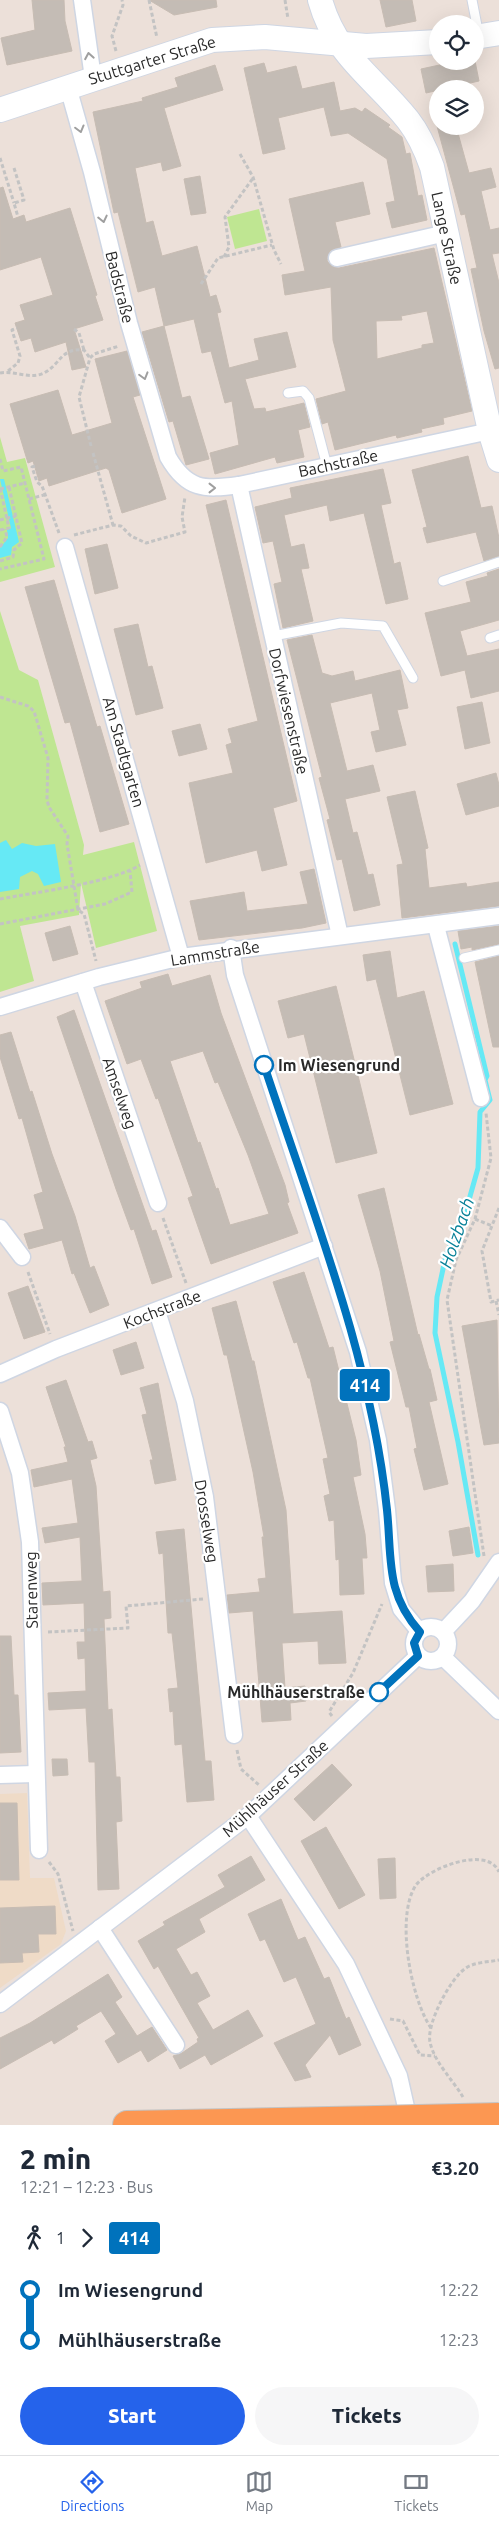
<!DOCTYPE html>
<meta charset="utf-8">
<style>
body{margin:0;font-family:Ubuntu,sans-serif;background:#f6f6f7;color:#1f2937;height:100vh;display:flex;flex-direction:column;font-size:19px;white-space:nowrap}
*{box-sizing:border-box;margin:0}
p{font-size:16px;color:#747a83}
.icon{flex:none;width:28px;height:28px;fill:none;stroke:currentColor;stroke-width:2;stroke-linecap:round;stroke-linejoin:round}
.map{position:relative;height:2125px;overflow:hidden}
.drawer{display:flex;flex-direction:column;background:#fff;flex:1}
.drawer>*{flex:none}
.badge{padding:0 10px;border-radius:4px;font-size:18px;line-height:32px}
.buttons{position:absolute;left:429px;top:15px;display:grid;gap:10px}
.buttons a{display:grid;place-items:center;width:55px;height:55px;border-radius:50%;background:#fff;box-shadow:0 5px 20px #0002;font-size:25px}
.map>.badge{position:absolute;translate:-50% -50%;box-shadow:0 0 0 2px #fff}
.legs{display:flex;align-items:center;gap:8px;height:55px;padding:0 20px;font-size:16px}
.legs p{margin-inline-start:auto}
.head{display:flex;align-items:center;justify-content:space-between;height:85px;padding:0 20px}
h1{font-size:28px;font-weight:800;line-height:38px}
.button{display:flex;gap:10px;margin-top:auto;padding:10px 20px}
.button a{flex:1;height:58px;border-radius:30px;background:#2563eb;color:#fff;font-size:20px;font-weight:800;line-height:58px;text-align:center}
.button a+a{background:#f6f6f7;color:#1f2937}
ul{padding:0 20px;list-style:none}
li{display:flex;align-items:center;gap:18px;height:50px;font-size:19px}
li i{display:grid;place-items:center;width:8px;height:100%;margin:0 6px;background:currentColor}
li i::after{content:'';width:12px;height:12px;margin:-6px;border:4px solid;border-radius:50%;background:#fff}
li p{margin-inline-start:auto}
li:first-child i{background:linear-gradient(#0000 50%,currentColor 0)}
li:last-child i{background:linear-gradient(currentColor 50%,#0000 0)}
.tabs{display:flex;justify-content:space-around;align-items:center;height:70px;border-top:1px solid #e0e1e3;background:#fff;font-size:14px;color:#747a83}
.tabs a{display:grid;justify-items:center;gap:2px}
.tabs .active{color:#2563eb}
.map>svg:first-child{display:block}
.education{fill:#efdbc7}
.green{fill:#bfe692}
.water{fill:#66e9f5}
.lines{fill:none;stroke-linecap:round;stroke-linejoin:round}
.stream{stroke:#66e9f5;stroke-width:5}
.building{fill:#c4bcb5;stroke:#c7bcb3;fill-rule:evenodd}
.service-casing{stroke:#cfd6e3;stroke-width:11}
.minor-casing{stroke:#cfd6e3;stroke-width:19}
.secondary-casing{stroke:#cfd6e3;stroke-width:26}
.trunk-casing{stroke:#c3c3c3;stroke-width:30}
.path{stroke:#c3c3c3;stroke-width:3;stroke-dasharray:4 2.5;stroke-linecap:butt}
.service{stroke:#fff;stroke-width:9}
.minor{stroke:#fff;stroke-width:16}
.secondary{stroke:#fff;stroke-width:24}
.trunk{stroke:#fc9752;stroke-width:28}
.trunk-bridge-casing{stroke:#c3c3c3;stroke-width:30;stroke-linecap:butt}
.trunk-bridge{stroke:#fc9752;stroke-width:28}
.oneway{stroke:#9f9f9f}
.line-1-casing{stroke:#fff;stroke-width:11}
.line-1{stroke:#0072bc;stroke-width:8}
.stop-1-dot{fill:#fff;stroke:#0072bc;stroke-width:2.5}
.labels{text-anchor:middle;stroke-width:4.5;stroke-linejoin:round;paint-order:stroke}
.street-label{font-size:16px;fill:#292929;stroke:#fff}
.stop-label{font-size:16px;font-weight:bold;fill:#292929;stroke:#fff;text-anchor:start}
.water-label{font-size:18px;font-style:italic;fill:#078198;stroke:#fff}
</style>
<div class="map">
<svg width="499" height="2125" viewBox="0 0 499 2125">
<rect width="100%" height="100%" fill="#ece0d9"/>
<path class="education" d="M27,1793l3,85h24l12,53 -5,13 -61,44v-194z"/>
<g class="green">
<path d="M259,209l8,32 -32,8 -8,-32z"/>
<path d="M0,437l7,25 18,-4 30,109 -55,15z"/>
<path d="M0,611l19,59 19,10 46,165 -1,10 51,-13 23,89 -61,17 -15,-65 -2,32 -59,11 14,55 -34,11z"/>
</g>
<g class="water">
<path d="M0,479h4l15,63 -7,5 -1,8 -11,3v-10l8,-10 -1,-8 4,-2z"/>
<path d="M6,840l6,9 10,-6 14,3 19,-2 6,38 -17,4 -6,-12 -6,-3 -12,6 -1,12 -19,3v-49z"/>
</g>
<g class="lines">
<path class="stream" d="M455,944l32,132 -2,4 5,20 -10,12 -2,56 -11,39 -21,48 -9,42 -2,36 23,109 20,113"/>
</g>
<g class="building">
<path d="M32,0h32l1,21 7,30 -65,14 -6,-27 34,-8z"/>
<path d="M149,0h67l1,7 -43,8z"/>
<path d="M380,0h32l4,21 -30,6z"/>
<path d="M458,61h17l4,20 -53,12 -5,-24z"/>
<path d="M264,63l3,10 29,-7 6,23 32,-7 6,29 15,-3 7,4 3,-4 25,17 -2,2 14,10 4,17 4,-1 8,43 4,-1 5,25 -35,8 -6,-25 9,-2 -8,-42 -39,-26 -17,3 -7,-29 -46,11 7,31 -22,5 -19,-86z"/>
<path d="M215,65l8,25 -59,18 17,58 -18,5 -2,-9 -26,6 11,55 7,-2 9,35 35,-10 13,51 6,-2 5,17 -4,1 12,55 30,-8 -5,-21 33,-7 9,35 -51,12 9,30 11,-1 1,4 38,-9 6,24 -12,3 6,27 -27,6 -2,-6 -60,17 -5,-21 29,-8 -7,-44 -7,2 -14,-52 -9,2 -8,-34 -30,7 -9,-39 -17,5 -20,-80 -4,1 -21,-101 50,-11 -1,-3 36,-11 -3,-9z"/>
<path d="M437,126h19l13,47 22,-5 5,19 -15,4 9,39 9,-2v25l-7,1 7,29v85l-4,1 -11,-38 -13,-62 6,-1 -12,-54 -4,1z"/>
<path d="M200,176l6,37 -15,2 -7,-36z"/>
<path d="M363,182l7,32 -35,8 6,25 -11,4 -3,10 7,6 5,1 95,-20 38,163 -29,7 1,6 -23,5 1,3 -25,6 -1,-3 -61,15 -7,-28 -6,2 -6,-25 30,-8 -13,-51 -2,-53 -46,8 -3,-20 23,-4 -16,-72zM427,311l7,32 -12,2v3l-45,11 -1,-38 26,-1 -1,-4z"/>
<path d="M3,187l10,32 11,-4 2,7 44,-14 27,87 -2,1 8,24 -29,9 12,38 -14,3 -6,-28 -31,10 -4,-14 -10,3 -6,-18 10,-3 -5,-15 33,-10 -12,-38 -41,13v-82z"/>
<path d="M164,326l18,72 8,-2 19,63 -23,6 -13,-44 -4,1 -27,-90z"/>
<path d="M127,351l13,44 -7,2 33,102 -44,14 -13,-43 -3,-2 -57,18 -2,-8 -8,3 -6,-20 -5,2 -18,-59 48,-14 14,45 40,-12 -17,-64z"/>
<path d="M468,456l13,52 11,-2 7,32v18l-15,5 -8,-29 -49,11 -4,-15 4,-1 -15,-57z"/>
<path d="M383,469l8,34 -10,2 13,59 6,-2 8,37 -22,5 -22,-91 -34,8 -3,-16 -43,10 7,32 13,-3 5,24 -8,1 12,52 -30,7 -9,-44 8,-2 -9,-41 -10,2 -8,-36 37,-9 -2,-10z"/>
<path d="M226,500l71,301 -24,7 14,57 -25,6 -5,-21 -51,13 -17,-80 44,-10 -7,-28 6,-2 -4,-14 30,-8 -52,-216z"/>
<path d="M107,544l11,44 -23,6 -10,-45z"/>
<path d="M499,569v51l-39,11 7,25 32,-7v42l-28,7 -6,-28 -24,6 -16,-63 46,-11 -5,-20 22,-6 -1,-3z"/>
<path d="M54,580l43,147 3,-1 29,98 -29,8 -30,-110 -5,1 -40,-136z"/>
<path d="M138,624l10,43 4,-1 11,42 -27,7 -22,-86z"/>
<path d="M312,635l10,38 10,3 21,-5 2,10 45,-11 8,38 -11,2 9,35 -30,7 -5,-20 9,-2 -8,-37 -42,10 17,68 26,-6 7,26 -35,8 8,34 4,-1 11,43 5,-1 7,31 -26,6 -12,-52 -5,1 -10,-40 3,-1 -11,-41 3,-1 -35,-137z"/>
<path d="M482,702l8,41 -25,6 -8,-42z"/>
<path d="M200,724l7,25 -28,7 -7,-25z"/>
<path d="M496,773l3,12v21l-33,9 -9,-31z"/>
<path d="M415,791l13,57 -3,1 4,39 37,-5 1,4 32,-5v24l-97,12 -5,-53 6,-1 -16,-67z"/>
<path d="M314,869l12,54 -24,5 -103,12 -9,-39 54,-9 3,19 61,-7 -8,-32z"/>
<path d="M70,926l8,28 -25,7 -8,-28z"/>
<path d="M499,926v18l-27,6v-3l-11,2 -3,-18z"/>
<path d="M390,951l7,47 27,-7 29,113 -43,11 -34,-136 -9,2 -4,-26z"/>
<path d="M499,956v91h-6l-18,-85z"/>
<path d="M168,974l4,12 38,-11 11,38 64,172 4,17 -2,1 11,30 -87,31 -23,-66 5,-2 -35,-98 -2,1 -15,-40 -14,5 -22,-63 37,-13 -2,-6zM203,1051l12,32 3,-1 30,73 21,59 -39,11 -12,-37 -2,1 -16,-47 -2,1 -28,-82z"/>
<path d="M336,986l41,167 -41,10 -32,-129 -16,4 -10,-37z"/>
<path d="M74,1010l78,221 4,-1 16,47 -20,7 -18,-55 -3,1 -15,-41 -59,-172z"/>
<path d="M11,1032l19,60 2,-1 20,63 23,62 15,52 4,-2 15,39 -19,8 -16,-40 -2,1 -10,-34 -33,9 -5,-15 20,-5 -10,-34 9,-3 -21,-74 -3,1 -19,-62v-22z"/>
<path d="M384,1188l34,147 1,-1 10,35h1l7,31 -8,2 19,82 -24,6 -10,-41 3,-1 -8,-41h-3l-16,-65 4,-1 -14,-70 -22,-76z"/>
<path d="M304,1272l25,76 4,-1 23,93 5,35 -8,2 12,57 2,24h-5l2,36 -24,1 -1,-36 -3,1 -2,-40 -5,1 -5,-25 6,-2 -7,-35 5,-1 -18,-80h-2l-11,-36 -3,1 -21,-61z"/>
<path d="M28,1286l17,46 -21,7 -16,-46z"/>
<path d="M236,1301l16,60h2l32,149 7,104 49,-3 4,52 -27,1 -1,-23 -36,2 3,45 20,-2 1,15 -16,2 1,17 -29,2 -9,-111 -24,2 -2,-18 33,-3 -2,-13 8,-1 -4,-41h2l-11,-65 -26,-117h-3l-12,-47z"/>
<path d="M497,1320l2,123 -15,2 -22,-119z"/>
<path d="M136,1342l8,26 -23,7 -8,-25z"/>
<path d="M66,1380l22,62 4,-1 5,17 -7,2 6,26 7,106 7,-1 1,27 -7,1 4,91 4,-1 4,68h4l2,44 -6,1 3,67 -21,1 -3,-128h-6l-3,-54 -37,2 -1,-17 38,-2 -1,-33 -7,1 -1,-17h8l-1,-39 -41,2 -1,-22 40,-2 -2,-44 -35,6 -3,-15 36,-5 -6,-44 -38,8 -3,-17 37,-8 -4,-15h2l-20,-60z"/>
<path d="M158,1383l18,97 -21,4 -5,-24h3l-11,-45 5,-1 -7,-26z"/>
<path d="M469,1527l4,26 -20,3 -4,-25z"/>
<path d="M184,1529l21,232h6l3,39 -27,2 -5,-58 -7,1 -2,-34 -3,1 -2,-23 10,-1 -6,-55h-4l-5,-80 -4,1 -3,-22z"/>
<path d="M453,1564l1,27 -26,1 -2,-26z"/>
<path d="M0,1636h11l3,59h4l3,57 -21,1z"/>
<path d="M52,1759h15l1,16 -15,1z"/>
<path d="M332,1764l20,21 -38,36 -20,-22z"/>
<path d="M0,1803h17l2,77h-19z"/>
<path d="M326,1827l39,68 -26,14 -38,-68z"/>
<path d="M251,1856l14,24 -66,39 6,13 -29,17 15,26 6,-3 13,24 -13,7 16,27 35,-20 15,26 -52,29 -6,-10 -25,14 -7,-13 9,-3 16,-11 -1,-3 2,-1 -41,-72 -4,3 -16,-28 27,-16 -2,-3 62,-35 -7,-12z"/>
<path d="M395,1858l1,40 -16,1 -2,-40z"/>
<path d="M281,1899l17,41 7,-3 19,42 5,-2 17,42 3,-2 12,28 -22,10 -9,-20 -25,30 6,12 -16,4 -21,-38 42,-19 -20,-47 -12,5 -19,-43 -5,2 -12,-27z"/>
<path d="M55,1906l1,28h-18l1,18 -17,1 1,9 -23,1v-55z"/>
<path d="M108,1974l14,23 -7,5 22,34 15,-9 15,23 -19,12 -7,-12 -23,13 -13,-22 11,-7 -15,-23 -25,15 2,3 -24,15 -2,-4 -52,29v-31l30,-15z"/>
</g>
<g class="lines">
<g class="service-casing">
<g id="service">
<path d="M472,0l7,36"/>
<path d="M288,393l15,-2 6,7 18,68"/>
<path d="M443,581l56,-19"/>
<path d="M273,636l68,-13 42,3 30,52"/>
<path d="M490,638l9,-3"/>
<path d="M464,958l35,-8"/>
</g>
</g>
<g class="minor-casing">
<g id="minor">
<path d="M82,0l11,78"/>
<path d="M68,87l24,85 37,151 39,134c19,33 36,33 71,28l251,-54"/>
<path d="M337,258l109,-25"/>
<path d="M239,485l101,451"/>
<path d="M65,547l116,410"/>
<path d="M436,926l45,172"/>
<path d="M231,948l4,27 123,377 20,88 9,70 6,73 8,26 18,22"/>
<path d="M83,982l75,221"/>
<path d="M0,1007l99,-30 82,-20 318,-41"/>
<path d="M0,1228l22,29"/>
<path d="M157,1311l28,90 20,96 29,238"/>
<path d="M0,1374l56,-25 268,-103"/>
<path d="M0,1411l20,62 10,69 9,308"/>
<circle cx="431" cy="1644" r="17"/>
<path d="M443,1632l29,-31 27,-39"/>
<path d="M443,1657l56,54"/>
<path d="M0,1775l35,-1"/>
<path d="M248,1816l98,148 53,112 11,49"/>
<path d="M100,1928l76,117"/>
<path d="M0,2004l248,-188 170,-160"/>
</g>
</g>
<g class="secondary-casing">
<g id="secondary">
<path d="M320,0c16,57 53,76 88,120 11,14 18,30 24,47l58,264 9,29"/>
<path d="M475,37l24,-4"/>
<path d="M0,110l212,-70 53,-3 101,9 72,-4"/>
</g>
</g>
<g class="trunk-casing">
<path id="trunk" d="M127,2125l251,-5"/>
</g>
<g class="path">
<path d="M149,0l8,38"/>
<path d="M285,0l3,19"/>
<path d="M116,51l-4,-15 11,-31 -1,-5"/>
<path d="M240,154l13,23 21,73 7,14"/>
<path d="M0,158l14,45"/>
<path d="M14,168l10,32 -10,3 4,14"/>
<path d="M224,257l5,-10 -4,-30 28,-39"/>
<path d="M201,284l17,-26 54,-13"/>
<path d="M74,329l5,4 5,17"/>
<path d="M8,371l10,-8 2,-7 -8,-26 5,-2"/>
<path d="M0,373c14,-3 30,7 44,0 17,-9 16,-25 40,-23l6,8"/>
<path d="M91,446l-12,-49 11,-39 4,-4 25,-8"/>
<path d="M93,453l20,72"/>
<path d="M0,459l3,12 18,-4 23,92 -44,10"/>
<path d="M35,466l-3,1 5,15 5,4 17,47"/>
<path d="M0,489l25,-6"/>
<path d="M29,499l15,-4"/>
<path d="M0,520l16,-4"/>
<path d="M0,530l9,-2 -9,-40"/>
<path d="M74,535l39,-10 8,1 10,10 15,7 39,-11 -3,-15 3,-20"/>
<path d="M0,547l7,-10 -2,-8"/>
<path d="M0,561l13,-4 1,-7 8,-7 -13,-56"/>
<path d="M0,697l28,9 6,5 14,47 -1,42 2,7 19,29 -1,8 11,66 6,4 12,47"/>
<path d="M0,899c37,-7 110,-16 140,-34"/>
<path d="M0,924l105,-20 27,-12 -2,-21"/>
<path d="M499,1208l-17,43 9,51 8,-2"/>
<path d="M163,1218l23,65"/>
<path d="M475,1219l17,7"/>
<path d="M28,1272l22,62"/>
<path d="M496,1301l3,14"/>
<path d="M484,1556l-37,-256 9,-40 19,-41 16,-61 -5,-45"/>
<path d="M48,1632l80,-4 -2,-22 77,-7"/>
<path d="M332,1716l-3,-4 24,-39 29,-69"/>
<path d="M237,1750l4,19 18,16"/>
<path d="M49,1862l9,12 15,57"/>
<path d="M390,2019l13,2 17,34 15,1"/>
<path d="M431,2028c-20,-29 -36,-112 -15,-143 13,-17 72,-40 83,-13"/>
<path d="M463,2097c-10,-17 -29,-35 -33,-55 -4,-18 21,-65 36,-74 9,-6 22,-6 33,-8"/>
</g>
<use href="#service" class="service"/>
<use href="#minor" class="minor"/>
<use href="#secondary" class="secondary"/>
<use href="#trunk" class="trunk"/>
<g class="trunk-bridge-casing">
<path id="trunk-bridge" d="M378,2120l121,-3"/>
</g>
<use href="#trunk-bridge" class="trunk-bridge"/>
</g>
<defs><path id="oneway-chevron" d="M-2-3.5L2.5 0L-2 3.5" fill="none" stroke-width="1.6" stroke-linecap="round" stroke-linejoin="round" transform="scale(1.25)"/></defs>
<g class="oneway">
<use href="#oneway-chevron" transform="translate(89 56) rotate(-100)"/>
<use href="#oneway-chevron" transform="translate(80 129) rotate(75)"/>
<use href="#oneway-chevron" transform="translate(103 219) rotate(77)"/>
<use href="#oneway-chevron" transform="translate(144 376) rotate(74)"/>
<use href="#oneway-chevron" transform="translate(212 488)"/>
</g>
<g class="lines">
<g class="line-1-casing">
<path id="line-1" d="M264,1065c48,146 107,292 123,445 5,48 -2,83 33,122l-6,11 4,13 -39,36"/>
</g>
<use href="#line-1" class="line-1"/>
</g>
<g class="stop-1-dot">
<circle cx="264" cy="1065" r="9"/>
<circle cx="379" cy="1692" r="9"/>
</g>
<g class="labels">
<g class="street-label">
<text transform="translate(152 60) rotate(-17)" y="6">Stuttgarter Straße</text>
<text transform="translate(447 238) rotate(78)" y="6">Lange Straße</text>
<text transform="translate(120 287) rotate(76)" y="6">Badstraße</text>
<text transform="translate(338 463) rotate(-12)" y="6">Bachstraße</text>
<text transform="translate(289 711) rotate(77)" y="6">Dorfwiesenstraße</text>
<text transform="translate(124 752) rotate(74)" y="6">Am Stadtgarten</text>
<text transform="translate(215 953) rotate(-9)" y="6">Lammstraße</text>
<text transform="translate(120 1093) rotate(71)" y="6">Amselweg</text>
<text transform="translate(162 1309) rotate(-21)" y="6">Kochstraße</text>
<text transform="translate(207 1521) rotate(81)" y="6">Drosselweg</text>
<text transform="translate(31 1590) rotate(-91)" y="6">Starenweg</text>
<text transform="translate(275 1788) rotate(-42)" y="6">Mühlhäuser Straße</text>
</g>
<g class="stop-label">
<text x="278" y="1071">Im Wiesengrund</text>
<text x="365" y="1698" text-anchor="end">Mühlhäuserstraße</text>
</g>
<g class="water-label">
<text transform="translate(457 1233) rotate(-71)" y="6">Holzbach</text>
</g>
</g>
</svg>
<div class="buttons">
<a><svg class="icon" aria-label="locate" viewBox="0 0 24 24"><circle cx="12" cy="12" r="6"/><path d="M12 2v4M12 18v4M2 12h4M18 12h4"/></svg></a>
<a><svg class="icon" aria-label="layers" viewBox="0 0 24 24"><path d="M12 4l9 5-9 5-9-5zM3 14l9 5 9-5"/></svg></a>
</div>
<b class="badge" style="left:365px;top:1385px;background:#0072bc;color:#fff">414</b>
</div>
<section class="drawer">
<div class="head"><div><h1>2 min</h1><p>12:21 – 12:23 · Bus</p></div><b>€3.20</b></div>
<div class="legs"><svg class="icon" aria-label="walk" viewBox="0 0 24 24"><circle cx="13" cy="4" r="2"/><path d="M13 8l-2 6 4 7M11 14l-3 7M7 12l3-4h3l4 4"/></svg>1<svg class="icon" aria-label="forward" viewBox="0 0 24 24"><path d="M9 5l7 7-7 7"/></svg><b class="badge" style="background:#0072bc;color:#fff">414</b></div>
<ul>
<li><i style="color:#0072bc"></i><b>Im Wiesengrund</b><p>12:22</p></li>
<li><i style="color:#0072bc"></i><b>Mühlhäuserstraße</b><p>12:23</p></li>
</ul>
<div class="button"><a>Start</a><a>Tickets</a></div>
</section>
<nav class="tabs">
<a class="active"><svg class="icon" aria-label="directions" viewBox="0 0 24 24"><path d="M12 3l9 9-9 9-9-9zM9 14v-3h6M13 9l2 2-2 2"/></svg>Directions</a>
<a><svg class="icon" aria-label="map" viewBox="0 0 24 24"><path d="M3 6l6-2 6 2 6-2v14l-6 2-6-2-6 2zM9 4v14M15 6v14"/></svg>Map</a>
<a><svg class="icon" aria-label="tickets" viewBox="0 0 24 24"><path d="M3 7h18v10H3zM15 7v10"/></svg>Tickets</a>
</nav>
